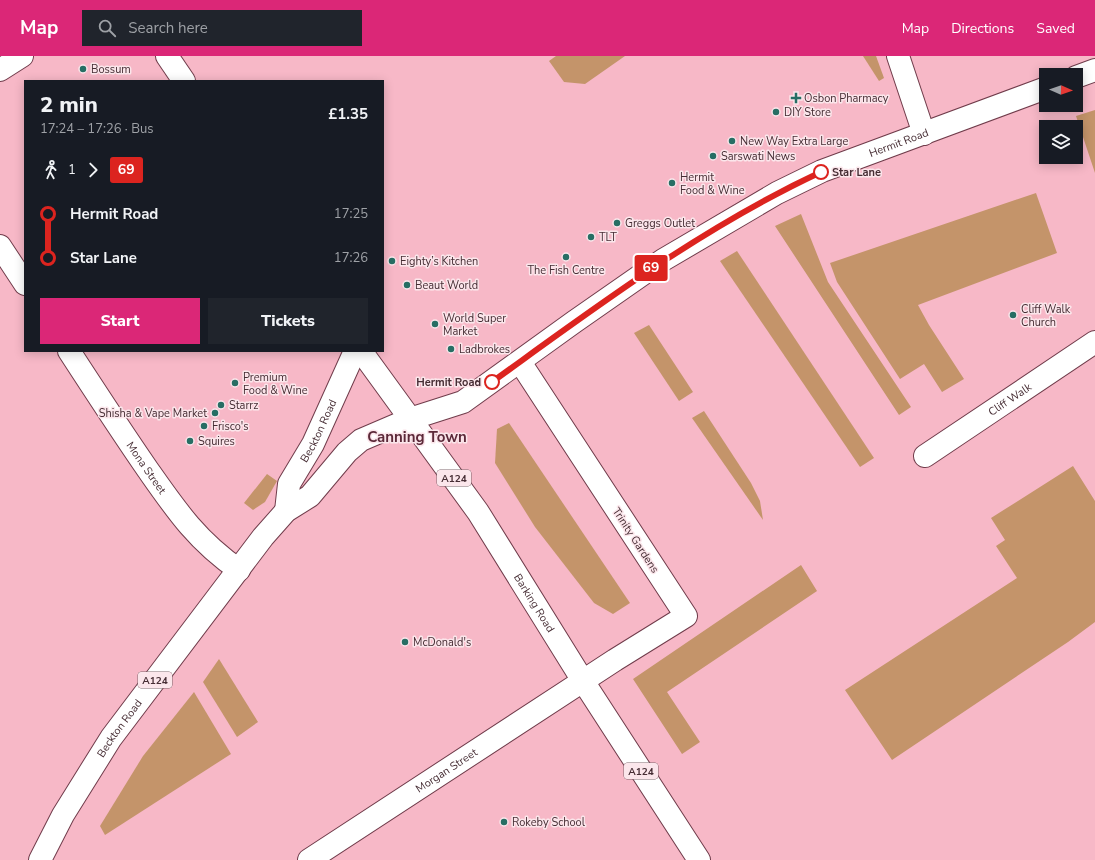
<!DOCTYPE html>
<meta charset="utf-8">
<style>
body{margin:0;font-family:"Nunito Sans",sans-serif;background:#20242c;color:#f1f3f6;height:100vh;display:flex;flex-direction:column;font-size:15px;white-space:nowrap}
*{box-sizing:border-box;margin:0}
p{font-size:13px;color:#9ea1a6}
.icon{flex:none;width:22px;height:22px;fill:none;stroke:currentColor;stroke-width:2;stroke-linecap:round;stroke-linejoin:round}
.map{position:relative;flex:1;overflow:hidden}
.side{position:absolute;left:24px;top:24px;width:360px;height:272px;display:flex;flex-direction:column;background:#171b24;border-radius:0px;box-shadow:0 2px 10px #0003}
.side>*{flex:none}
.badge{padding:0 8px;border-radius:3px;font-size:14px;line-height:26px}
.needle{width:26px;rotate:92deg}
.buttons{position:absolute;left:1039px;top:12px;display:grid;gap:8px}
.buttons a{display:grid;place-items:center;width:44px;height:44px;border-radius:0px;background:#171b24;box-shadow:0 2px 10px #0003;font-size:20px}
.map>.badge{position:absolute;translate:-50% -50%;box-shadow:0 0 0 2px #fff}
.legs{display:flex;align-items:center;gap:6px;height:44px;padding:0 16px;font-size:13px}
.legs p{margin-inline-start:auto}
.summary{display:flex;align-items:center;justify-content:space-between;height:68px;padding:0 16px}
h1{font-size:22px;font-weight:800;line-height:30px}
.cta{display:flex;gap:8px;margin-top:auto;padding:8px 16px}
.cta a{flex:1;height:46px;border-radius:0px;background:#db2777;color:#fff;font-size:16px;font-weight:800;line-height:46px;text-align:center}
.cta a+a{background:#20242c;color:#f1f3f6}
ul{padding:0 16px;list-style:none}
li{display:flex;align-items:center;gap:14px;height:44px;font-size:15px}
li i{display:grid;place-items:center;width:6px;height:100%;margin:0 5px;background:currentColor}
li i::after{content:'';width:10px;height:10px;margin:-5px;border:3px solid;border-radius:50%;background:#171b24}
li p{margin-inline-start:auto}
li:first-child i{background:linear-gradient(#0000 50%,currentColor 0)}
li:last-child i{background:linear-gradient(currentColor 50%,#0000 0)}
header{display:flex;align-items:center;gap:24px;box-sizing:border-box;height:56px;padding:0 20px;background:#db2777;color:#fff}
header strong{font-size:19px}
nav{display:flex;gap:22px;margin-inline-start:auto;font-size:14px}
.search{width:280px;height:36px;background:#20242c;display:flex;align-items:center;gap:10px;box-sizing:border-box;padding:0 14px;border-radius:0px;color:#9ea1a6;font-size:15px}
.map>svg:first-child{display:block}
.green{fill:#c4946a}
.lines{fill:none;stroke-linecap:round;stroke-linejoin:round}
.street-casing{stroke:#703c4b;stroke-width:24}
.secondary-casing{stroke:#703c4b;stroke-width:24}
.primary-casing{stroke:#703c4b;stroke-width:24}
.street{stroke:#fff;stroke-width:22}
.secondary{stroke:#fff;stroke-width:22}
.primary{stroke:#fff;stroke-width:22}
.line-1-casing{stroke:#fff;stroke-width:9}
.line-1{stroke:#dc241f;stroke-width:6}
.poi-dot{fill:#276e64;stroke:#fbe6eb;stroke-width:1.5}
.stop-1-dot{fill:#fff;stroke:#dc241f;stroke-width:2}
.labels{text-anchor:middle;stroke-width:3;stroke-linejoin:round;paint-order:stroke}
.shield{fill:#fbe6eb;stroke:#7c646b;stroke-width:1}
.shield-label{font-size:10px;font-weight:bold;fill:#462d34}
.poi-label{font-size:11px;fill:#462d34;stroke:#fbe6eb;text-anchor:start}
.street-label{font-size:11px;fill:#462d34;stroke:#fbe6eb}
.stop-label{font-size:11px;font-weight:bold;fill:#462d34;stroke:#fbe6eb;text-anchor:start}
.district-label{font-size:15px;font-weight:bold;fill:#5c2939;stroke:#fbe6eb}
</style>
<header>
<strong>Map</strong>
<div class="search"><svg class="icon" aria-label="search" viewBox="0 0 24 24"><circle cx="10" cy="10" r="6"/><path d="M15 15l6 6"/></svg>Search here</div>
<nav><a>Map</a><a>Directions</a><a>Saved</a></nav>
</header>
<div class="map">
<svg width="1095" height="804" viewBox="0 0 1095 804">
<rect width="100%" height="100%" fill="#f7b8c7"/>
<g class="green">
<path d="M556,0h69l-40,28 -21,-2 -15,-21z"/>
<path d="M863,0h13l8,22 -5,3z"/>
<path d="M1095,54v63l-19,-57z"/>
<path d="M1036,137l21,60 -139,52 11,20 35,54 -22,13 -18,-28 -24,15 -63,-97 -7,-19z"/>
<path d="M801,158l27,68 83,125 -12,8 -124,-189z"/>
<path d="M737,195l137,207 -14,9 -140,-206z"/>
<path d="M649,269l44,67 -14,9 -45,-68z"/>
<path d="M704,355l47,72 9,18 3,19 -71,-102z"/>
<path d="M509,367l121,180 -17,11 -19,-11 -59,-76 -40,-64 2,-34z"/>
<path d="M1073,410l22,35v121l-27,20 -176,118 -47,-70 172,-112 -21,-32 9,-6 -14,-22z"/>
<path d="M267,418l10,7 -12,21 -12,8 -9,-7z"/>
<path d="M801,509l16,26 -150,101 33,50 -18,12 -49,-75z"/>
<path d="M219,603l39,63 -21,15 -34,-55z"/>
<path d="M194,636l37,62 -126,81 -5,-9 43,-70z"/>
</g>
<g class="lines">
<g class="street-casing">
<g id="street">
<path d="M898,0l26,78"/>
<path d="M0,14l22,-14"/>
<path d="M0,190l25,38"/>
<path id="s1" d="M69,295c26,40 52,80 79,119 28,40 49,71 91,100"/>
<path id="s2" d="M925,400l170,-114"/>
<path id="s3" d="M309,804l306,-200 71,-44 -166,-254"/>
</g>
</g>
<g class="secondary-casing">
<g id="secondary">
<path d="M1076,21l19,-7"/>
<path id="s4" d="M410,363l53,-17 111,-80 89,-62 114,-67 45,-22 224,-83"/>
</g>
</g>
<g class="primary-casing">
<g id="primary">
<path d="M167,0l17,25"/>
<path id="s5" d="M361,295l117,161 105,169 116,179"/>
<path id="s6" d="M286,455l3,-27 24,-40 42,-93"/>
<path id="s7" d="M40,804l23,-45 48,-77 152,-201 23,-26 24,-15 37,-44 14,-12 49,-21"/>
</g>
</g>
<use href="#street" class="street"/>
<use href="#secondary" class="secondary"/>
<use href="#primary" class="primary"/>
</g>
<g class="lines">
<g class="line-1-casing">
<path id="line-1" d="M492,326c107,-77 209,-154 329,-210"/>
</g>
<use href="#line-1" class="line-1"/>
</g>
<g class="poi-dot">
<circle cx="83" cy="13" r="4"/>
<path d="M794 36h4v4h4v4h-4v4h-4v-4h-4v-4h4z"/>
<circle cx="776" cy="56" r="4"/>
<circle cx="732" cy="85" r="4"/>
<circle cx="713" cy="100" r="4"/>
<circle cx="672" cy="127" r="4"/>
<circle cx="617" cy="167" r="4"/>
<circle cx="591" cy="181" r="4"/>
<circle cx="566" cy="201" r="4"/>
<circle cx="392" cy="205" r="4"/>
<circle cx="407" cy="229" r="4"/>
<circle cx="1013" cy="259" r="4"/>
<circle cx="435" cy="268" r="4"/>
<circle cx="451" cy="293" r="4"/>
<circle cx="235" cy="327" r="4"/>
<circle cx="221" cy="349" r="4"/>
<circle cx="215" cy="357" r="4"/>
<circle cx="204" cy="370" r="4"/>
<circle cx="190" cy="385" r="4"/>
<circle cx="405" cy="586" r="4"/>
<circle cx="504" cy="766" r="4"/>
</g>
<g class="stop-1-dot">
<circle cx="821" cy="116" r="7"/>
<circle cx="492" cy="326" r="7"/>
</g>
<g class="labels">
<g class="shield">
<rect x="437" y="414" width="34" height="16" rx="3"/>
<rect x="138" y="616" width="34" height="16" rx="3"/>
<rect x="624" y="707" width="34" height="16" rx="3"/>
</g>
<g class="shield-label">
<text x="454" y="426">A124</text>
<text x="155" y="628">A124</text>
<text x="641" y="719">A124</text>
</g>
<g class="poi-label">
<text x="91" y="17">Bossum</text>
<text x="804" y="46">Osbon Pharmacy</text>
<text x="784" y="60">DIY Store</text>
<text x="740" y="89">New Way Extra Large</text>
<text x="721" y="104">Sarswati News</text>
<text x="680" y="125">Hermit<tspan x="680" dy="13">Food &amp; Wine</tspan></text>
<text x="625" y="171">Greggs Outlet</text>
<text x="599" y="185">TLT</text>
<text x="400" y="209">Eighty’s Kitchen</text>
<text x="566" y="218" text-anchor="middle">The Fish Centre</text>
<text x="415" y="233">Beaut World</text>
<text x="1021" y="257">Cliff Walk<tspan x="1021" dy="13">Church</tspan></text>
<text x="443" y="266">World Super<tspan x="443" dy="13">Market</tspan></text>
<text x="459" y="297">Ladbrokes</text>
<text x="243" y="325">Premium<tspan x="243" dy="13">Food &amp; Wine</tspan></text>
<text x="229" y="353">Starrz</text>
<text x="207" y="361" text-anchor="end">Shisha &amp; Vape Market</text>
<text x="212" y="374">Frisco's</text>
<text x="198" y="389">Squires</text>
<text x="413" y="590">McDonald's</text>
<text x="512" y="770">Rokeby School</text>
</g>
<g class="street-label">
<text dy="4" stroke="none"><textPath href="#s4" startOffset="565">Hermit Road</textPath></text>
<text dy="4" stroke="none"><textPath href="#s2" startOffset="102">Cliff Walk</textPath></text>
<text dy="4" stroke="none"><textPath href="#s6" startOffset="88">Beckton Road</textPath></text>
<text dy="4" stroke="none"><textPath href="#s1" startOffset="140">Mona Street</textPath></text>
<text transform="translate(636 484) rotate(57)" y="4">Trinity Gardens</text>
<text dy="4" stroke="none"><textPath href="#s5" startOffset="306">Barking Road</textPath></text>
<text dy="4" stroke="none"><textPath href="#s7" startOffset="154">Beckton Road</textPath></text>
<text dy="4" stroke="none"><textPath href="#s3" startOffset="164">Morgan Street</textPath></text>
</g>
<g class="stop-label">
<text x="832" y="120">Star Lane</text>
<text x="481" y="330" text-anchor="end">Hermit Road</text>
</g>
<g class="district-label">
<text x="417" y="386">Canning Town</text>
</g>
</g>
</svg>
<div class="buttons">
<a><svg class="needle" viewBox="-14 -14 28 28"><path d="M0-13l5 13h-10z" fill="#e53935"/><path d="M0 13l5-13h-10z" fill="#9ea1a6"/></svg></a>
<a><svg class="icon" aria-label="layers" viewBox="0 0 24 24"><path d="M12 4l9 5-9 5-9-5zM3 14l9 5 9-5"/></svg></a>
</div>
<b class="badge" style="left:651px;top:212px;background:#dc241f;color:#fff">69</b>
<section class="side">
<div class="summary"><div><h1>2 min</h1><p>17:24 – 17:26 · Bus</p></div><b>£1.35</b></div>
<div class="legs"><svg class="icon" aria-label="walk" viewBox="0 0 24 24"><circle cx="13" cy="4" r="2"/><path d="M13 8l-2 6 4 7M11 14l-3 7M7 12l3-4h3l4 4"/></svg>1<svg class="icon" aria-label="forward" viewBox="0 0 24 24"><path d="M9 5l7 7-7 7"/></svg><b class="badge" style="background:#dc241f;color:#fff">69</b></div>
<ul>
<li><i style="color:#dc241f"></i><b>Hermit Road</b><p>17:25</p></li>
<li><i style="color:#dc241f"></i><b>Star Lane</b><p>17:26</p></li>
</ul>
<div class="cta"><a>Start</a><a>Tickets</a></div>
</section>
</div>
